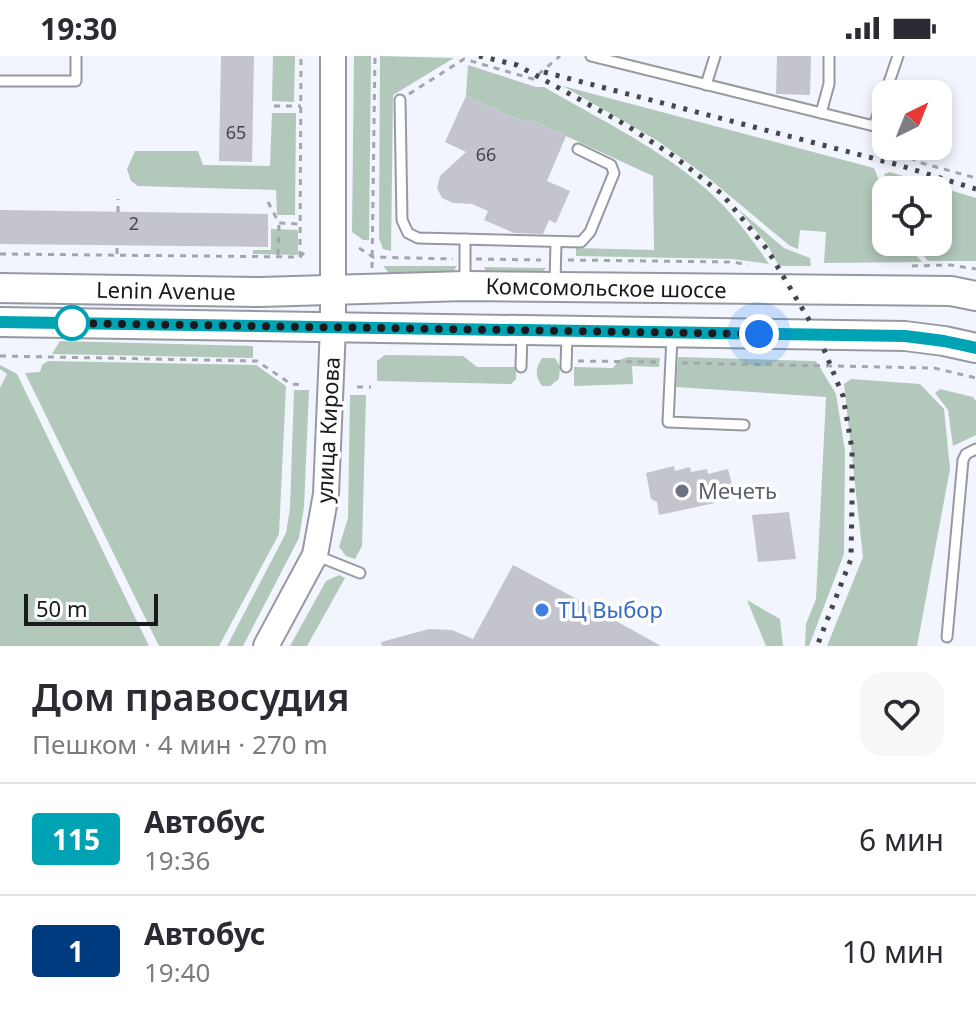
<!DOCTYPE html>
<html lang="ru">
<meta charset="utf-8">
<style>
body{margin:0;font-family:"Noto Sans",sans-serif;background:#f7f7f7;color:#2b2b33;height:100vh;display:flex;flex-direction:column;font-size:30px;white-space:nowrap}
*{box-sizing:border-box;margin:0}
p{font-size:26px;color:#7c7c81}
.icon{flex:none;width:44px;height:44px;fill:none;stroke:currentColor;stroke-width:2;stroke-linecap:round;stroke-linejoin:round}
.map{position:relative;height:590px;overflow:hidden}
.sheet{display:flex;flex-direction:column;background:#fff;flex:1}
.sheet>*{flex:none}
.badge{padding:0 16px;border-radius:6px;font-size:28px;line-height:52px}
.needle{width:52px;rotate:43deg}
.controls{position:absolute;left:872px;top:24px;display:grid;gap:16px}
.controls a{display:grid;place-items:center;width:80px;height:80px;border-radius:16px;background:#fff;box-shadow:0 4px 12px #0003;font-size:40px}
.scale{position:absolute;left:24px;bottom:20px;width:134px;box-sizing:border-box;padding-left:8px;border:4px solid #191a1d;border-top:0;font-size:22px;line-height:28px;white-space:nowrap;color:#191a1d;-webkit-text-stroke:6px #fff;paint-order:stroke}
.you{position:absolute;width:40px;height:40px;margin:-20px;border:6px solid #fff;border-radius:50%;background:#1a73e8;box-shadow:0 0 0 12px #1a73e833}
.map>.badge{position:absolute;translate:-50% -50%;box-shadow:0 0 0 4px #fff}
.round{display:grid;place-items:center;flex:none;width:84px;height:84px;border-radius:24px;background:#f7f7f7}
.head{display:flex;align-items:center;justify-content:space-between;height:136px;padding:0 32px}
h1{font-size:38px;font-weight:600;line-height:60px}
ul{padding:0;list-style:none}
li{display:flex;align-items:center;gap:24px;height:112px;padding:0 32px;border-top:2px solid #e1e1e2}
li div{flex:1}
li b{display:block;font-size:30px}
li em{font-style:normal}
li .badge{min-width:88px;font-weight:700;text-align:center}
.status{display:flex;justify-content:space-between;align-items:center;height:56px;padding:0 40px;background:#fff;direction:ltr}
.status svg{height:22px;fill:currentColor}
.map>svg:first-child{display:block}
.green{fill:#b1c8ba}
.building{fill:#c3c4cd}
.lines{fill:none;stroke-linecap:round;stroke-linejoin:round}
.lane-casing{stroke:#9699a2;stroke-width:13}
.secondary-casing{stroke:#9699a2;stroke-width:28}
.primary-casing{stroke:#9699a2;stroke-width:32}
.path{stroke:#a4a6ad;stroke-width:3;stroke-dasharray:6 6;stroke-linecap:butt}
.lane{stroke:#fff;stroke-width:9}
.secondary{stroke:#fff;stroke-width:24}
.primary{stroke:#fff;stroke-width:28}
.rail{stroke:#46474b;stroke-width:5;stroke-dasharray:4 8;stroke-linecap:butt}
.line-casing{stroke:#fff;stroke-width:18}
.line{stroke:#00a3b4;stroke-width:12}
.walk{stroke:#191a1d;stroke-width:8;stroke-dasharray:0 14.4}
.stop-dot{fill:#fff;stroke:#00a3b4;stroke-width:4}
.worship-dot{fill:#6b7280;stroke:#fff;stroke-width:3}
.shop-dot{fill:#3f7fe0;stroke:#fff;stroke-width:3}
.labels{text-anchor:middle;stroke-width:7;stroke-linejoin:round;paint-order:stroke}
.number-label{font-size:18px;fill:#444449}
.street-label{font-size:22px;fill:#191a1d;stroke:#fff}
.worship-label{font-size:22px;fill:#5b616d;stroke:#fff;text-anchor:start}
.shop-label{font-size:22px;fill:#366cbe;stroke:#fff;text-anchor:start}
</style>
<div class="status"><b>19:30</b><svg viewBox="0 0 49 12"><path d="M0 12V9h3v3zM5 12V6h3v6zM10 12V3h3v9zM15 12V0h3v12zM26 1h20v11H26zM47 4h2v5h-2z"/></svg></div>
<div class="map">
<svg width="976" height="590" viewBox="0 0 976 590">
<rect width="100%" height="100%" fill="#f2f5fe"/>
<g class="green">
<path d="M273,0h22l-1,46 -22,-1z"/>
<path d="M354,0h17l-2,184h-6l-11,-8z"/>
<path d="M380,0l74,2 -61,37 -2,156 -8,-2 -4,-11z"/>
<path d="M468,9l68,22h8c55,32 114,60 162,102 24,21 45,48 63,75l-37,-5 -156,-3v-8l78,2 -1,-74 -124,-57 -2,4 -61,-27z"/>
<path d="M563,30l311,82 12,31v43h18l18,20 -98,1 2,-31 -26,-2 -2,19 -8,-3 -84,-70 -48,-35z"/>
<path d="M272,57h24l-1,102h-18l-1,-25 -138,-4 -7,-5 -4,-12 8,-18h63l5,14 67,1z"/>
<path d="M890,116l86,26v63h-48l-15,-19h25v-52h-49l-5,-16z"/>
<path d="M738,153l46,39 26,10 1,8h-32l-12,-22z"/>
<path d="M271,173l27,1v25l-45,-1v-4h18z"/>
<path d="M383,210h74l-5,7h-63z"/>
<path d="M484,211l62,1 -7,7 -52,-1z"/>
<path d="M60,285l193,5v12l-201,-4z"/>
<path d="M385,299l78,1 14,11h39v12l-5,5 -134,-3v-20z"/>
<path d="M628,301l32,1 -1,9 -27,-1 1,18 -59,2v-19l39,1 6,-8z"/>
<path d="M678,301l138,4 20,33 9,57 -1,103 -35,92h-4l1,-22 10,-25 10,-202 -150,-10z"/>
<path d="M542,302h13l5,9 -1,12 -9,7h-8c-7,-10 -7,-17 0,-28z"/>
<path d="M48,305l208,4 30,21 -7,148 -60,112h-60l-134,-273 15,-1 2,-7z"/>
<path d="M0,309l17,9 132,272h-149v-258l7,-14 -7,-5z"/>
<path d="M851,323l69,5 24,25 6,60 -33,177h-90l36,-89 -19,-173z"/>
<path d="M940,333l33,8 3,4v34l-23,11 -5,-36 -13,-17z"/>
<path d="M294,334h15l-5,117 -5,31 -56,108h-16l59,-113 4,-25z"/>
<path d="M350,339h16l-4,151 -7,13 -9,-3 -7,-9 9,-29z"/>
<path d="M339,519l6,3 -38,68h-17l36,-65z"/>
<path d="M747,544l33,19 3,27h-17z"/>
</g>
<g class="building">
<path d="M221,0h33l-2,106 -33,-1z"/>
<path d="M777,0h34l-1,39 -34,-1z"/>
<path d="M466,40l61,27 2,-4 37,17 -19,45 23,10 -14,32 -7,-3 -6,14 -29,-1 -30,-13 4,-9 -16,-7 -19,-1 -11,-5 -5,-10 3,-12 26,-24 -21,-10z"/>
<path d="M0,154l268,4v33l-268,-3z"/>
<path d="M674,410l1,5 15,-4 1,5 16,-3 1,5 20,-5 5,20 -20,4 2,10 -56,12 -2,-13 -6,-3 -5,-26z"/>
<path d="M789,456l7,47 -38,3 -6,-47z"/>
<path d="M513,509l49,26 99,55h-279l-1,-4 48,-13 23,1 21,9z"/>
</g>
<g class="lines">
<g class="lane-casing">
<g id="lane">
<path d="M591,0l283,70 24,-70"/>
<path d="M0,25h76v-25"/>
<path d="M706,29l9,-29"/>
<path d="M400,44l2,120 6,13 10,5 163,4 9,-10 24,-59 -3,-8 -33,-16"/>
<path d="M821,57l8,-29v-28"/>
<path d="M555,227l1,-41"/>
<path d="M465,228v-45"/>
<path d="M672,281l-4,85 76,3"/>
<path d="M521,311l1,-34"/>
<path d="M566,311l1,-32"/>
<path d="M315,499l45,18"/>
<path d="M947,581l16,-177 3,-6 10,-5"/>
</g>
</g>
<g class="secondary-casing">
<path id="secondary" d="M266,590l49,-91 11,-61 7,-167v-271"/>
</g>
<g class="primary-casing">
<g id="primary">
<path d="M0,232l260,4 205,-6 486,5 25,5"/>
<path d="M0,266l905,14 39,5 32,7"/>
</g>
</g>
<g class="path">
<path d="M409,38l55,-35 69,20 27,-23"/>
<path d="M274,50h27"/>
<path d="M881,79l5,7"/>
<path d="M889,90l29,16 58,16"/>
<path d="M268,146l11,21 20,1"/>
<path d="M118,156v-13"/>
<path d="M359,192l14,9 80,2"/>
<path d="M0,198l300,3 7,-8"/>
<path d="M117,198v-9"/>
<path d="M278,199l1,-32"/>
<path d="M300,201l1,-201"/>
<path d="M476,203l65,1"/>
<path d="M568,204l165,2 15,3"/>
<path d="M912,210l38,-1 26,4"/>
<path d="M372,212l3,-212"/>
<path d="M0,300l257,5 34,23 13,1"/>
<path d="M578,305l81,1"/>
<path d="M682,307l252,5 42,10"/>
<path d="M357,331h14"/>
</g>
<use href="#lane" class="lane"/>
<use href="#secondary" class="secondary"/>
<use href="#primary" class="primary"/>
<g class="rail">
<path d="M479,0l38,9 109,60 49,32 47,37 45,55 51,86 25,61 9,53v52l-1,58 -34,87"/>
<path d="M544,16l351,92 81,25"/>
</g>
</g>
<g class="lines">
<g class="line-casing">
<path id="line" d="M0,266l905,14 39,5 32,7"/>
</g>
<use href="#line" class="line"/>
<path class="walk" d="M72,267h-11l698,11"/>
</g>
<circle class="stop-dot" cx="72" cy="267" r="16"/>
<circle class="worship-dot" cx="682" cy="435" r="8"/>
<circle class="shop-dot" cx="542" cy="554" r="8"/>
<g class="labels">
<g class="number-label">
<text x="236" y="83">65</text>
<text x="486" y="105">66</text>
<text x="134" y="174">2</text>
</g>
<g class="street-label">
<text transform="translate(606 232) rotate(1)" y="8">Комсомольское шоссе</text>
<text transform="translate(166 235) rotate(1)" y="8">Lenin Avenue</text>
<text transform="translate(328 374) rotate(-87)" y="8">улица Кирова</text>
</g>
<g class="worship-label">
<text x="698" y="443">Мечеть</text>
</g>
<g class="shop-label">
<text x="558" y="562">ТЦ Выбор</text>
</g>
</g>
</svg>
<div class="controls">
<a><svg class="needle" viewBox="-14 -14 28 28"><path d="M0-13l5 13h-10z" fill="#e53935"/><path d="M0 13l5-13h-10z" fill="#7c7c81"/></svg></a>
<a><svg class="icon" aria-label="locate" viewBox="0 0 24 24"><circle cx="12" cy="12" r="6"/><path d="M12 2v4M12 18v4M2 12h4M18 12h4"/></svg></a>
</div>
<div class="scale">50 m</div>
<div class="you" style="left:759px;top:278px"></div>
</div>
<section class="sheet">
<div class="head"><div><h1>Дом правосудия</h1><p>Пешком · 4 мин · 270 m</p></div><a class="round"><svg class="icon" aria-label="heart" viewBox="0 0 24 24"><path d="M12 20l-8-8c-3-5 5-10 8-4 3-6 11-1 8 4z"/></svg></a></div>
<ul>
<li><span class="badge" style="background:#00a3b4;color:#fff">115</span><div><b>Автобус</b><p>19:36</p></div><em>6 мин</em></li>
<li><span class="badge" style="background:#003b80;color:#fff">1</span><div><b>Автобус</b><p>19:40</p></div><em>10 мин</em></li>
</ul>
</section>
